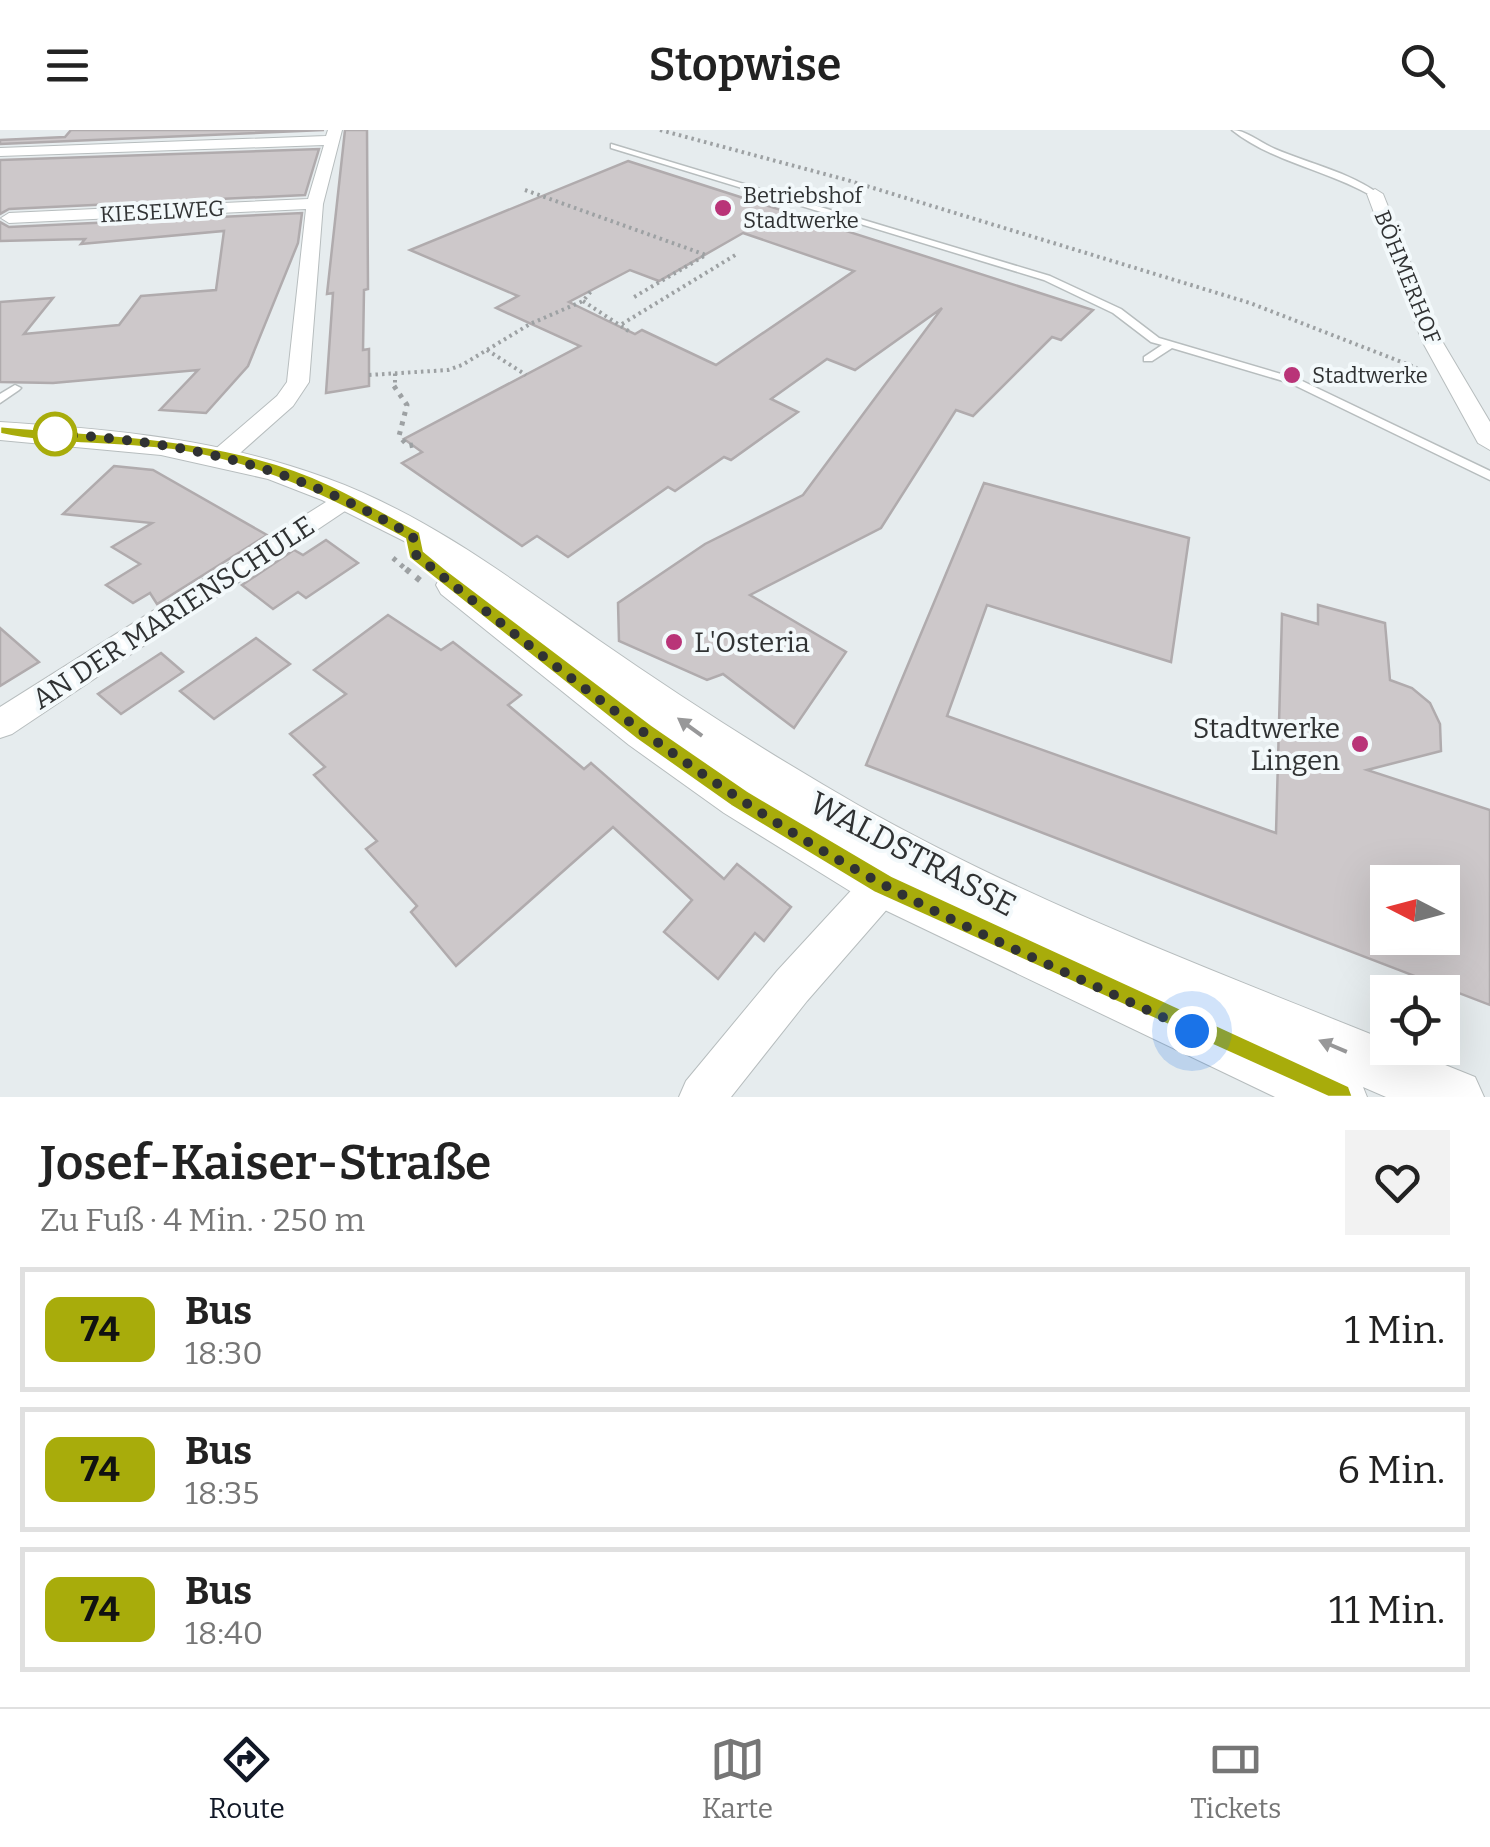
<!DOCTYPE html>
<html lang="de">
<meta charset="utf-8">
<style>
body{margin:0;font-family:Bitter,serif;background:#f2f2f2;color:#222;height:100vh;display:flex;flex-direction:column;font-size:38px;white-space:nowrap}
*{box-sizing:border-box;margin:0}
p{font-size:32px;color:#767676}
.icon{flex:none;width:55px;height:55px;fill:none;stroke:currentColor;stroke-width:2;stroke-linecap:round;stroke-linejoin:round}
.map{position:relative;height:967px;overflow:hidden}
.details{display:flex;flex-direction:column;background:#fff;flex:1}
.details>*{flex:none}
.badge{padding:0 20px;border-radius:15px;font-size:35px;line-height:65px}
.needle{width:65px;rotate:276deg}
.buttons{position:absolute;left:1370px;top:735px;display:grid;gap:20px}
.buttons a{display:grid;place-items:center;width:90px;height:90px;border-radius:0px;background:#fff;box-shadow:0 10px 40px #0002;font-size:50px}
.you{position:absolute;width:50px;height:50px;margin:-25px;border:8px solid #fff;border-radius:50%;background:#1a73e8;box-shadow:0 0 0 15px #1a73e833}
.map>.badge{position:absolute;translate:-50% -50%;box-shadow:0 0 0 5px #fff}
.round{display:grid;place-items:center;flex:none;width:105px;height:105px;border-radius:0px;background:#f2f2f2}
.head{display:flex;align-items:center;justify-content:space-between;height:170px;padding:0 40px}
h1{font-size:48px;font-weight:600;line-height:75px}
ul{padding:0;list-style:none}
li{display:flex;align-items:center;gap:30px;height:125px;margin:0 20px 15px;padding:0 20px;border:5px solid #e0e0e0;border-radius:0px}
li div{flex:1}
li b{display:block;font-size:38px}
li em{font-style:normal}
li .badge{min-width:110px;font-weight:700;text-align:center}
header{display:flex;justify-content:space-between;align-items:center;height:130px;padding:0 40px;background:#fff;font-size:45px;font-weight:600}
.tab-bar{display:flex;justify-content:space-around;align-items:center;height:140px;border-top:2px solid #e0e0e0;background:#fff;font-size:28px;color:#767676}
.tab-bar a{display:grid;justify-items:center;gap:5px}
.tab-bar .selected{color:#111827}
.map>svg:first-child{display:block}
.building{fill:#cdc8ca;stroke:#b0abad;stroke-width:2.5;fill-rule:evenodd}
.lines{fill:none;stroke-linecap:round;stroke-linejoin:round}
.service-casing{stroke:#b7bdbe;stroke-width:3}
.minor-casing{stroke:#b7bdbe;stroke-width:2}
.tertiary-casing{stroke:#b7bdbe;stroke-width:2}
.path-far2{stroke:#9da1a3;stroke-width:4;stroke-dasharray:2.5 4;stroke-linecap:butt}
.path-far1{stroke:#9da1a3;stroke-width:5;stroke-dasharray:4 6;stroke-linecap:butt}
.path{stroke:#9da1a3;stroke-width:6;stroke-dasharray:5 8;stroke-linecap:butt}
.service{fill:#fff;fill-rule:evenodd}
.minor{fill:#fff;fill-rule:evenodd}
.tertiary{fill:#fff;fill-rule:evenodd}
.oneway{fill:#989899}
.line{fill:#a8ac0b;stroke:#fff;stroke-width:2.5}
.walk{stroke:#303233;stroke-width:10;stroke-dasharray:0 18}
.poi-dot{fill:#b93478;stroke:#f3f9fb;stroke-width:4}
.stop-dot{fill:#fff;stroke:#a8ac0b;stroke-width:5}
.labels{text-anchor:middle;stroke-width:8;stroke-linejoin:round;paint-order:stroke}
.far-poi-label{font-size:22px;fill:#303233;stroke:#f3f9fb;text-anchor:start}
.far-street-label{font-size:22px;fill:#303233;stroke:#f3f9fb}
.street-label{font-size:28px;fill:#303233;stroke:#f3f9fb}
.poi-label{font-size:28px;fill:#303233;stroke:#f3f9fb;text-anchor:start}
.near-street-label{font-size:32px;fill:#303233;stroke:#f3f9fb}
</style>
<header><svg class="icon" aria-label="menu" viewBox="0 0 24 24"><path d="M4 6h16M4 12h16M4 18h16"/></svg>Stopwise<svg class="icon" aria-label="search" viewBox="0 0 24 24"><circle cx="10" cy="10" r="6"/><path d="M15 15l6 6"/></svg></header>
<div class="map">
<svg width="1490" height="967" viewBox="0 0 1490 967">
<rect width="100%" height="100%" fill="#e6ecee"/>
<g class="building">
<path d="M71,0h253l-324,14v-4l65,-3z"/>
<path d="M345,0h22l1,159 -4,1 -1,60 6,-1v37l-43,7 7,-100 -6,1z"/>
<path d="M319,19l-14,46 -296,14 -9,5v-54z"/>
<path d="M628,31l465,149 -32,30 -9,-3 -79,79 -17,-6 -75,118 -131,67 96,57 -52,76 -71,-54 -16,6 -88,-39 -1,-38 87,-59 98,-49 139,-187 -87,62 -28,-11 -56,40 27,13 -67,48 -7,-3 -49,34 -7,-4 -100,70 -31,-21 -15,10 -120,-83 20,-11 -18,-13 176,-93 -84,-38 22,-12 -108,-46zM743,103l111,38 -138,94 -74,-35 -7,4 -66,-32 61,-32 29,11z"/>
<path d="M302,83l-4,30 -50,123 -42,47 -46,-3 38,-40 -145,13 -53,-1v-80l53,-4 -29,36 95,-9 22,-29 75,-6 8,-59 -143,13 4,-5 -85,2v-19l9,5z"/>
<path d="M114,336l39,4 114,65 -110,69 -7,-11 -17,10 -27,-18 34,-21 -28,-17 40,-24 -89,-9z"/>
<path d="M984,353l205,55 -18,124 -184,-57 -40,111 329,117 6,-219 36,10v-19l67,18 5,57 22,8 18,15 10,21 1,27 -74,19 123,40v195l-624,-240zM1388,752h54v56h-54z"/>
<path d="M326,410l32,23 -52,35 -8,-6 -25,17 -31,-24 52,-35 9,5z"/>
<path d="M388,485l53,35 12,-8 68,53 -13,10 76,64 7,-6 133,116 13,-15 54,43 -27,34 -9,-8 -37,46 -54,-47 28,-32 -79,-73 -157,139 -45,-54 6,-6 -51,-57 11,-8 -63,-66 11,-8 -35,-33 56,-40 -32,-24z"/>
<path d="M0,498l39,34 -39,24z"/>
<path d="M256,508l34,26 -76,55 -34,-28z"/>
<path d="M161,523l22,19 -62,42 -23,-20z"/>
</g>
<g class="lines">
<g class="service-casing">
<g id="service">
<path d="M1232,0c14,0 29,13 43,19 35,15 74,23 104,45l-7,2c-45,-26 -100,-34 -140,-66z"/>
<path d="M611,14l439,132 71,33 38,29 139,41 192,92v9l-200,-97 -118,-35 -20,13h-8v-4l18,-12 -11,-3 -38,-29 -69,-33 -433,-132z"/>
<path d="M15,255l6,3 -2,2 -19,13v-9z"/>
</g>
</g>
<g class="minor-casing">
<g id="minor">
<path d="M328,0h14l-19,74 -14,178 -16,24 -62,55h-18l-3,-5 3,-5 64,-55 10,-14 19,-173 -297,14 -8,-5 8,-5 299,-14 16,-54 -324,11v-8l326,-12z"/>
<path d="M1375,59l8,5 59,147 48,81v28l-12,-7 -56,-102 -55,-147z"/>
<path d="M345,360l9,3 4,6 -4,6 -342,229 -12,4v-31z"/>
<path d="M895,723l14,5 5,13 -5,13 -102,117 -76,96h-52l7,-16 91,-110 104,-113z"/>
</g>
</g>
<g class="tertiary-casing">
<path id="tertiary" d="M0,292c111,7 221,17 326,56 100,36 185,101 271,161 85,59 172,115 261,166 168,95 351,164 530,236v7h15l72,29 9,20h-98l-23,-10 4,10h-92l-409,-196 -142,-88 -95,-68 -188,-151 -5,-9 5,-9 11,-3 -28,-22 -102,-51 -54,-21 -107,-24 -161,-15z"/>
</g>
<g class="path-far2">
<path d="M660,0l187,50 403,123 167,65"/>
<path d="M525,60l181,65 -72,42"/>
<path d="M583,171l47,31"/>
<path d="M622,194l115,-70"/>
<path d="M487,220l39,25"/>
<path d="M369,245l79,-5 14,-5 68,-41 53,-23 9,-11"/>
<path d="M395,259v-17"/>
</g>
<g class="path-far1">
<path d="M394,256l13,19 -8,31 9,10 5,-1"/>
<path d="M393,428l16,14"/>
</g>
<path class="path" d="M406,439l16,13"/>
<use href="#service" class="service"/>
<use href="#minor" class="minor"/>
<use href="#tertiary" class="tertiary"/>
</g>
<defs><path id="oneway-solid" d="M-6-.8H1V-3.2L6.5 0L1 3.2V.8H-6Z" transform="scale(2.5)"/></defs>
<g class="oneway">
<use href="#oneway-solid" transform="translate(690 597) rotate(-144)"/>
<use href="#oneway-solid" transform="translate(1333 916) rotate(-157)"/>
</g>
<path class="line" d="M0,296c111,10 229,11 331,59 30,14 59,31 89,47l4,19 23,19 205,155 96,66 144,85 457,210 4,11h-25l-453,-204 -144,-87 -95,-67 -227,-181 -4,-19c-74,-40 -143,-75 -227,-88 -61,-9 -124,-5 -178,-17z"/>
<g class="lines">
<path class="walk" d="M55,304c137,8 239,33 358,102l2,18c148,120 300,241 469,331 100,53 205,97 308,146"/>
</g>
<g class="poi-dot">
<circle cx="723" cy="78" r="10"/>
<circle cx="1292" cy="245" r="10"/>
<circle cx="674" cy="512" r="10"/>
<circle cx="1360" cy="614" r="10"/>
</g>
<circle class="stop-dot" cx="55" cy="304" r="20"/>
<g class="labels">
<g class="far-poi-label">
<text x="743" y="73">Betriebshof<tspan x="743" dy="25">Stadtwerke</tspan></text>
<text x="1312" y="253">Stadtwerke</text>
</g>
<g class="far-street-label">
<text transform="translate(162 81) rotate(-3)" y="8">KIESELWEG</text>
<text transform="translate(1408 147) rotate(68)" y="8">BÖHMERHOF</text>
</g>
<g class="street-label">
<text transform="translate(173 482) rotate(-33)" y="10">AN DER MARIENSCHULE</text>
</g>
<g class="poi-label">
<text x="694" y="522">L'Osteria</text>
<text x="1340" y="608" text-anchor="end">Stadtwerke<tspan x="1340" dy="32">Lingen</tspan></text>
</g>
<g class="near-street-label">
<text transform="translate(913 724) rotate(28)" y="11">WALDSTRASSE</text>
</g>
</g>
</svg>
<div class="buttons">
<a><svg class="needle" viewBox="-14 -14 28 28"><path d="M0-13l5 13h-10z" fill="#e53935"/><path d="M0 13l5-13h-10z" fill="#767676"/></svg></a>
<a><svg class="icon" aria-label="locate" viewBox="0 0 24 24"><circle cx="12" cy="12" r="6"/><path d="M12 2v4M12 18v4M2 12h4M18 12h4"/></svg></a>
</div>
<div class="you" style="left:1192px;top:901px"></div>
</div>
<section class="details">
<div class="head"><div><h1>Josef-Kaiser-Straße</h1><p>Zu Fuß · 4 Min. · 250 m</p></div><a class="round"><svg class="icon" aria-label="heart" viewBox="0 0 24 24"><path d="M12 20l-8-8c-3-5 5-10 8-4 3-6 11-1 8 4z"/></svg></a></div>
<ul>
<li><span class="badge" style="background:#a8ac0b;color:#111">74</span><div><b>Bus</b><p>18:30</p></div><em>1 Min.</em></li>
<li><span class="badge" style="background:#a8ac0b;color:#111">74</span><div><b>Bus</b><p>18:35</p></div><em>6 Min.</em></li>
<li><span class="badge" style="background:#a8ac0b;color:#111">74</span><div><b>Bus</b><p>18:40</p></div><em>11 Min.</em></li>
</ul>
</section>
<nav class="tab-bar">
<a class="selected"><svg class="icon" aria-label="directions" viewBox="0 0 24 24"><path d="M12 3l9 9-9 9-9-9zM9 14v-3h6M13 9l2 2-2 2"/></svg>Route</a>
<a><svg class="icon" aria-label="map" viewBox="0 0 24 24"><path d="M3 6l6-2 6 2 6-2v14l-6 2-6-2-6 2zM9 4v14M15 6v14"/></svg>Karte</a>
<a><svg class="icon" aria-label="tickets" viewBox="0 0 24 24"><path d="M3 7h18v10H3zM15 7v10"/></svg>Tickets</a>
</nav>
